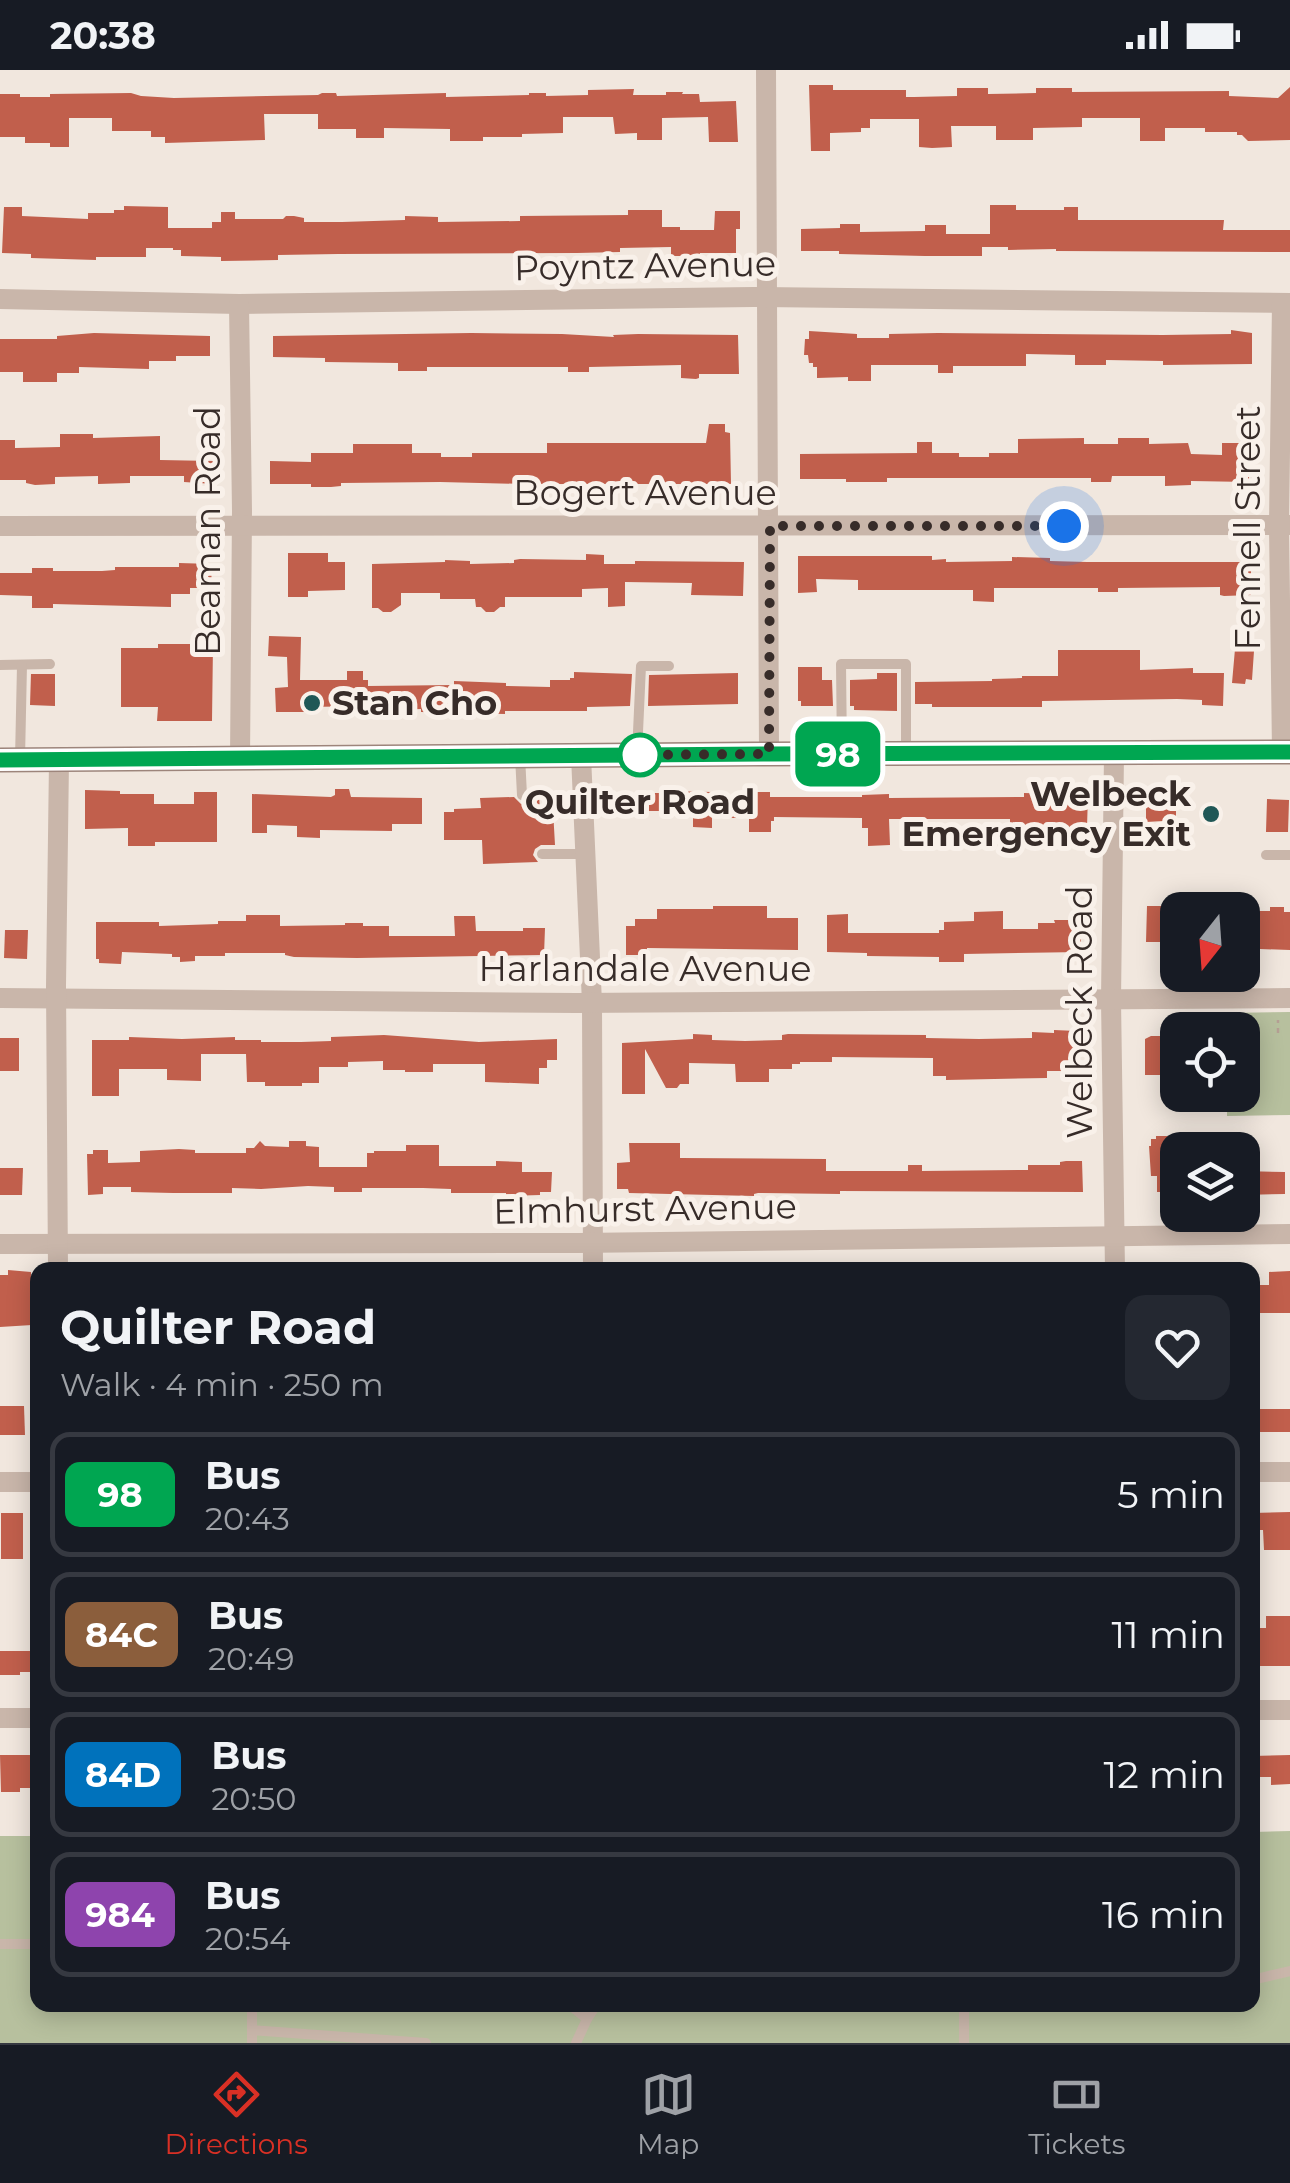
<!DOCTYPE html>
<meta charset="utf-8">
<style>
body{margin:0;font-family:Montserrat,sans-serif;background:#242831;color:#f1f3f6;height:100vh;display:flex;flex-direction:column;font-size:38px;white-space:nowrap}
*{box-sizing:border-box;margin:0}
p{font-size:32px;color:#9ea1a6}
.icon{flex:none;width:55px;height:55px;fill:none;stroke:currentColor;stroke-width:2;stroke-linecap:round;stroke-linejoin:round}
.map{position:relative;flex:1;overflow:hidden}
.side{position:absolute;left:30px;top:1192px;width:1230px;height:750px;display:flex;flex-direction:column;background:#171b24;border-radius:20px;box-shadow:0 5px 25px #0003}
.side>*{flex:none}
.badge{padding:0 20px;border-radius:15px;font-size:35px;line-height:65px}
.needle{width:65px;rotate:197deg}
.controls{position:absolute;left:1160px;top:822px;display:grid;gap:20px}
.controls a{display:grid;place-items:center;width:100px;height:100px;border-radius:20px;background:#171b24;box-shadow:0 5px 25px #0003;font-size:50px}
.you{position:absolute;width:50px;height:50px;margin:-25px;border:8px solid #fff;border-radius:50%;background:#1a73e8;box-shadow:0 0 0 15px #1a73e833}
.map>.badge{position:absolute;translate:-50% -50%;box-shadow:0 0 0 5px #fff}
.round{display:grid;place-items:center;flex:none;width:105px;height:105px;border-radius:20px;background:#242831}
.head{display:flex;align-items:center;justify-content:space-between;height:170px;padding:0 30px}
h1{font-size:48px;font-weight:700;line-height:75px}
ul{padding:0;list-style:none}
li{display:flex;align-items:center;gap:30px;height:125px;margin:0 20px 15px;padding:0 10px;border:5px solid #363941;border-radius:20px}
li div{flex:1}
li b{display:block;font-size:38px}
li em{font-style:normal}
li .badge{min-width:110px;font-weight:700;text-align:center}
.status{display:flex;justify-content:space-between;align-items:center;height:70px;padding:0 50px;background:#171b24;direction:ltr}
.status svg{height:28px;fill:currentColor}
.tab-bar{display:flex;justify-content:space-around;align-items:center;height:140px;border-top:2px solid #363941;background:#171b24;font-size:28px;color:#9ea1a6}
.tab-bar a{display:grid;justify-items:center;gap:5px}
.tab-bar .on{color:#d93025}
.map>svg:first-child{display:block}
.green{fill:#b7c09e}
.building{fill:#c15f4c}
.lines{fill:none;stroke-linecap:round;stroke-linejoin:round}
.path{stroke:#b5a094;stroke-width:2.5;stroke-dasharray:5 5;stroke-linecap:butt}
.service{stroke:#c9b6aa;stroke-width:10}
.minor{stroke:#c9b6aa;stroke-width:20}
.secondary{stroke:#9d857b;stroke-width:25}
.line-casing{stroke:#fff;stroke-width:22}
.line{stroke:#00a651;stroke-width:15}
.walk{stroke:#372c29;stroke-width:10;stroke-dasharray:0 18}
.poi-dot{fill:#205756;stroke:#f9f1ea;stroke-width:4}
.stop-dot{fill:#fff;stroke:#00a651;stroke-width:5}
.labels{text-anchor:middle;stroke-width:10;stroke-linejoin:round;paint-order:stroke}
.street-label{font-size:35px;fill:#372c29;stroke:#f9f1ea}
.poi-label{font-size:35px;font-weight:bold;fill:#372c29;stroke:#f9f1ea;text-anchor:start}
.stop-label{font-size:35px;font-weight:bold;fill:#372c29;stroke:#f9f1ea}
</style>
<div class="status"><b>20:38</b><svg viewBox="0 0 49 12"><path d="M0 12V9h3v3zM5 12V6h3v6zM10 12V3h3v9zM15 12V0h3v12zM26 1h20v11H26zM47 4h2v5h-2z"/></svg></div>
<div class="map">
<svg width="1290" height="1973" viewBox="0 0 1290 1973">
<rect width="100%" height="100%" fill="#f1e7de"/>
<g class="green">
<path d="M1290,942v103l-63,1v-21h15v-65h-16v-17z"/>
<path d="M1290,1761v212h-1290v-207h37l1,169h1214l1,-173z"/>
</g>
<g class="building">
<path d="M809,15h24v5h73v7h8l43,-1v-8h31v6l48,-1v-5h36v4l157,-1v5l49,2 12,-11v53l-42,1 -6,-6h-5v-3h-32v-4h-40v13h-25v-23h-58v9l-49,1v12h-37v-14h-45l1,21 -20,1 -13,-1v-28h-49v9h-9v4l-31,1v18h-19z"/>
<path d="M634,19l-1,6h33v-3h17l-1,2h17l1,8 36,-1 2,41h-29l-1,-25 -46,1v22h-25v-7l-22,1 -2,-17h-50v16l-41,1v3h-39v4h-33v-12l-66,-1v10h-28v-9h-38v-15h-54l1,26 -100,3v-6h-14v-6h-39v-13h-43v29h-19v-4h-25v-6h-25v-43h20v3h30v-3l81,-1 10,3 33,2 144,-3 4,-2h14l1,3 109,-3v4l83,-2v-2h17v3l42,-1v-5z"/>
<path d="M990,135h26v5h48v-3h14v13h146l-1,10h67v22l-234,-1v-2l-48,1v-3h-26v9h-57l-86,-2v-3h-38v-22l39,-1v-4h20v8l65,-1v-6h21v9h44z"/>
<path d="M124,136l44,1v21h44v-6h9v-10h14v7h48l3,-3h8l10,2v4h38l63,-2v-4l33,1v5l82,-1v-5l108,-1v-5h34v17h18v3h34l1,-19h25v18h-4v24h-36v3h-29v-9l-51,1v4l-43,1 -239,1 -60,1v5l-57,1v-4l-40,-1v-6h-8v-2h-27v9h-50v3l-65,-2v-4l-29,-1 2,-46h18v9l66,3v-6h26v-3h10z"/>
<path d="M1231,260l21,3v31l-89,1v-4l-57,-1v5h-31v-10l-49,-1v12h-73v7h-15v-8h-67v16h-23v-4l-31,1v-11h-4v-4h-4l-1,-8h-4l1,-16h4v-8l48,3v4h32v-4l49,-1 225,2 68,-1z"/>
<path d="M94,263l116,3v20h-34v5h-27v8l-70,-2v6h-22v9h-34v-10h-23v-33h57v-3z"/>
<path d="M471,263l91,1 52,3 -1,-2 25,-1 100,1 1,39h-40v4l-3,1 -15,-1v-13l-92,2v5h-21v-5h-141v4h-29v-8l-73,-1v-4l-52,-1v-21z"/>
<path d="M709,354h16v8l5,1 1,51h-205l-86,-2 -99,1v3l-10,1h-20v-3h-41v-23l41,1v-9h42v-9h59v9h29v4h31v-4h75v-10h159z"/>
<path d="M60,364h33v4l67,-2v24l53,1v23l-29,-2v-6h-54v7l-32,1v-8l-43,1v7l-20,1 -9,-2v-3h-26v-40h15v8l45,-1z"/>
<path d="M1084,368v6h34v-6h31v6l39,-1 3,11 31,1v-12h18v22h9v17l-58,-1v4l-26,1v-10h-53l-1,6h-20v-4h-204v4h-41v-3h-46v-25l117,-1v-11h15v11h27v4h30v-4h29v-14z"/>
<path d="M288,483h40v9h17v28l-37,1v6h-20z"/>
<path d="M586,484l18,1v9h31v-3l109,1 -1,34 -52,-1 1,-12 -67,-1v24l-17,1v-19l-26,1v8h-77v10h-5l-6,5h-8l-5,-5h-5l-1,-8h-35v-6h-39v12l-10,7h-8l-5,-4h-6v-44l73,-2v-2l25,1v3l44,-1v-3l6,-1 66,1z"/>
<path d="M798,486h134v4l14,-1v3l66,-1v-4l38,1v3l37,1h164v33l-27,1 -4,-1v-8l-102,1v4h-20v-4h-104v14l-21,-1v-11h-115v-10l-42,-1 1,13 -19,1z"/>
<path d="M179,493l33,1 -1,24h-21v6h-19v13l-118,-3v4h-21v-12l-32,-1v-22h32v-5h21v3h49l13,-1v-3h64z"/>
<path d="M269,566l32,1 -1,43h47v-9h16v9h5v6l86,-1v-4l52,2v3l44,1v-7h20v-2h4v-6l58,2 -2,32 -43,1v4h-82v3l-84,-2v-3l-45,2v-5l-72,1 1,5h-29l-1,-24 13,-1 -1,-30 -19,-1z"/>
<path d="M158,574h55l-1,77h-55l1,-14h-37v-59h37z"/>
<path d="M1235,579l19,2 -2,29 -6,-1 -1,5 -13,-1z"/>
<path d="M1058,580h82v20l53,-2v5h31l-1,33 -21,-1v-5l-25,-1 -135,2v6h-110v-3h-17v-22l77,-1v-2l30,-1v-2h36z"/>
<path d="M798,597h24v13h10l1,26h-32v-5h-3z"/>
<path d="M738,603v31l-90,2 1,-31z"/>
<path d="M877,603h20v38l-43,-1v-4h-4v-26l27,-1z"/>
<path d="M31,604h24v32l-25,-1z"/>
<path d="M335,719h14l2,8 71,1v26h-30v7l-72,-1v8l-23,-1v-11l-30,-1v8h-15v-39l79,3 4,-2z"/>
<path d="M85,720l35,1v3h34v10h40v-12h23v50h-62v4h-27v-18l-43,1z"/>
<path d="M666,721l46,1v6h43v-6h15v5h92v-2l27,-1v4l135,-1v-4l64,2 -1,32 -1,2h-19v14h-57v-24h-121l1,26 -22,1v-18h-6v-10l-88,-1v4h-3v11h-22v-14h-37v10l-19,-1v-16h-50v4l-21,-1v-21h44z"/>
<path d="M539,726l1,14h13l2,35h-14l-6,4 -2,6 5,7 -55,2 -1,-24h-38v-28h10v-3l27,-1 -1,-10 34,-1 7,7 7,-2 2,-5z"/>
<path d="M1146,726h30v21l-13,1v3l-17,1z"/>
<path d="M1267,729l22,1 -1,32h-22z"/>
<path d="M713,836h54v12h31v32l-151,-2v7h-21v-29h9v-7h22v-10h56z"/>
<path d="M1147,836h30v41h-17v-5h-14z"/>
<path d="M1270,837h14v5h6v38l-30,-1v3h-18v-41h28z"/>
<path d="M1003,841v18h35v-6h17l-1,-3h27v32l-117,2v8h-25v-5l-72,-1v-3l-40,-1v-37l21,-1v19h91v-3h5v-8l30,-1v-9z"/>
<path d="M246,845h34v11l65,-1v-2h18v3h26v10h66l-1,-20h21l1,15h47v-3h22l-1,27 -187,3 -63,-1 -9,-2v-2h-60v3h-30v5l-15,1v-5h-8v-3l-50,-2 -1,12 -22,-1v-4h-3v-37h63v4l59,-2v-3h28z"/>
<path d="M5,860h23l-1,29 -23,-1z"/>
<path d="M1054,960l23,1v40h-30v7l-101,2v-4h-13v-18l-101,-1v5h-32v2h-8v5h-23v13h-33l-1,-18 -46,-1v21h-9l-3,4h-11l-21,-39v45h-23v-51l71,-4v-5l19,1v5l33,1 37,-1v-5l6,-1 138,1v3l53,1 53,-1v-6l22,1z"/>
<path d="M384,965l95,7 78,-3v21h-10v8h-8v16l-54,-2v-18h-52v8h-28v-2h-22v-9l-35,1v5h-29v16h-17v3h-37v-4h-18l-1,-28h-45v27l-34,-1v-11h-48v27h-27v-56h37v-3l53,2 53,-2v3h26v2h40l30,-1v-4z"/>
<path d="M1151,966h27v39h-33v-36z"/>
<rect x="0" y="968" width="19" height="33"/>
<path d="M1156,1066h18v20l3,1 -2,35h-18v-16h-6l-2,-30h2v-7h5z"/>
<path d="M260,1071l5,5 24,1v-6h17v5l13,1v20h48v-14h7v-2h32v-6h33v21h57v-5l26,1v10h30l-1,20h-11v3l-34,1v-3h-55v-4l-28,-1h-61v4h-28v-5l-26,-1 -47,3 -29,-1v5h-59l-42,-1v-5h-28v7l-15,1 -1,-41h6v-4h15v13l32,-1v-11l39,-2 16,1v3h51v-5h8z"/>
<path d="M629,1073h51v15l146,1v12h82v-6h14v6l106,-1v-5h32v-3l6,-1h16l1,31 -243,-1v3l-82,-1 -4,1v2l-125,-3 -1,-4h-11v-26l13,-1z"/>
<path d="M0,1098h23l-1,27h-22z"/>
<path d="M1242,1101l43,1v22l-43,1z"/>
<path d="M8,1200l23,2 1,53 -32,2v-52h8z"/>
<path d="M1290,1201v42h-38v-28h17v-13z"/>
<path d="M0,1336h24l1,29h-25z"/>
<rect x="1257" y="1339" width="33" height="23"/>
<path d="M1290,1442v38h-26l-1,-20h-11v-17z"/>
<rect x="1" y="1443" width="22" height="46"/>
<path d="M1266,1546h24v50h-38v-38h14z"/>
<path d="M0,1581h31l-1,21h-10v3h-20z"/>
<path d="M0,1685h30v33h-10v4h-19z"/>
<path d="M1290,1685v29l-19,1v-8h-19v-21z"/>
</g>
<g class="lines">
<path class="path" d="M1278,963v-13"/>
<g class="service">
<path d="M0,595l50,-1"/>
<path d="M637,684l4,-88h28"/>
<path d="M842,684l-1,-90h65v89"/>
<path d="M520,686l2,39"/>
<path d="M20,689l2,-94"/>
<path d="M542,784h43"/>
<path d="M1266,785h24"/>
<path d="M0,1874h38"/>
<path d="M1252,1910l38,-9"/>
<path d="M252,1935v38"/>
<path d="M570,1935l17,14"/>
<path d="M252,1960l174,13"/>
<path d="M576,1973l11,-24 9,-14"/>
<path d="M964,1973v-38"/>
</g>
<g class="minor">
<path d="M766,0l3,684"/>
<path d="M0,229l239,5 514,-7 537,6"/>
<path d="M1282,233l-3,222 3,227"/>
<path d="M239,234l3,207 -2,248"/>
<path d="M0,456l1290,-1"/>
<path d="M1114,684l-3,246 4,270"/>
<path d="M581,686l11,247 1,267"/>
<path d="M0,928l576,5 714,-5"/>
<path d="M0,1174l578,-1 712,-9"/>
<path d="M58,1200l-2,-284 3,-225"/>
<path d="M1252,1402h38"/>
<path d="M0,1412h38"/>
<path d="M1252,1640h38"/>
<path d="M0,1648h38"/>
</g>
<path class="secondary" d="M0,690l753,-6 537,-2"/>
</g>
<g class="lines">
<g class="line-casing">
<path id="line" d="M0,690l769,-6 521,-2"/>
</g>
<use href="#line" class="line"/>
<path class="walk" d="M640,685h-4l133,-1 1,-228h294"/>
</g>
<g class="poi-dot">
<circle cx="312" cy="633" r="10"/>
<circle cx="1211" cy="744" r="10"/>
</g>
<circle class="stop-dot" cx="640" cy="685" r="20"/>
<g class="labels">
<g class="street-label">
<text transform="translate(645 196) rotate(-1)" y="12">Poyntz Avenue</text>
<text x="645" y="435">Bogert Avenue</text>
<text transform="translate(1248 458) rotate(-90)" y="12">Fennell Street</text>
<text transform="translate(208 461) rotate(-90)" y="12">Beaman Road</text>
<text x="645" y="911">Harlandale Avenue</text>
<text transform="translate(1080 942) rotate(-90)" y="12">Welbeck Road</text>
<text transform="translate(645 1139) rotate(-1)" y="12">Elmhurst Avenue</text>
</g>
<g class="poi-label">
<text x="332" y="645">Stan Cho</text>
<text x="1191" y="736" text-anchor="end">Welbeck<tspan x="1191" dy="40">Emergency Exit</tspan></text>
</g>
<g class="stop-label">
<text x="640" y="744">Quilter Road</text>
</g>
</g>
</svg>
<div class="controls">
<a><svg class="needle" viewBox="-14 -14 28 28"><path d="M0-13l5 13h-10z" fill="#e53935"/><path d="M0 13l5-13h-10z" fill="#9ea1a6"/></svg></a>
<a><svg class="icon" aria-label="locate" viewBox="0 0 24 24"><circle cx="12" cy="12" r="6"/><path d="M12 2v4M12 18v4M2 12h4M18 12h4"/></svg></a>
<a><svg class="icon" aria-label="layers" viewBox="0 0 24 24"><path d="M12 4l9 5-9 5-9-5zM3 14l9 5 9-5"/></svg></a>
</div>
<div class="you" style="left:1064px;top:456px"></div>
<b class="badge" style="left:838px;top:684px;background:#00a651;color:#fff">98</b>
<section class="side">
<div class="head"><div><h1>Quilter Road</h1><p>Walk · 4 min · 250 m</p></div><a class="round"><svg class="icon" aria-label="heart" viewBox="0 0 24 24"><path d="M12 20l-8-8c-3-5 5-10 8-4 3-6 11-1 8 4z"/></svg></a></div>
<ul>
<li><span class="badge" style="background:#00a651;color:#fff">98</span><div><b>Bus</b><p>20:43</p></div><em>5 min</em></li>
<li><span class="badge" style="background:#8b5e3c;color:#fff">84C</span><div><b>Bus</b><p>20:49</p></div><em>11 min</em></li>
<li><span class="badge" style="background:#0072bc;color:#fff">84D</span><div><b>Bus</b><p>20:50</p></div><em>12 min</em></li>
<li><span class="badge" style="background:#8e44ad;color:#fff">984</span><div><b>Bus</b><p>20:54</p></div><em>16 min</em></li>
</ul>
</section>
</div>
<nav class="tab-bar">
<a class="on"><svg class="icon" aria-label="directions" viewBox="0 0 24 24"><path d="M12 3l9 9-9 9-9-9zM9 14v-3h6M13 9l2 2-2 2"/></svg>Directions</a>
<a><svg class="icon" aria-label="map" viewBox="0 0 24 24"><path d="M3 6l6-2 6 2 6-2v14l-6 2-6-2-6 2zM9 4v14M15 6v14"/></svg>Map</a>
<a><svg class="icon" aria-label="tickets" viewBox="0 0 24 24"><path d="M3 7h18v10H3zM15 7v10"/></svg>Tickets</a>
</nav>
